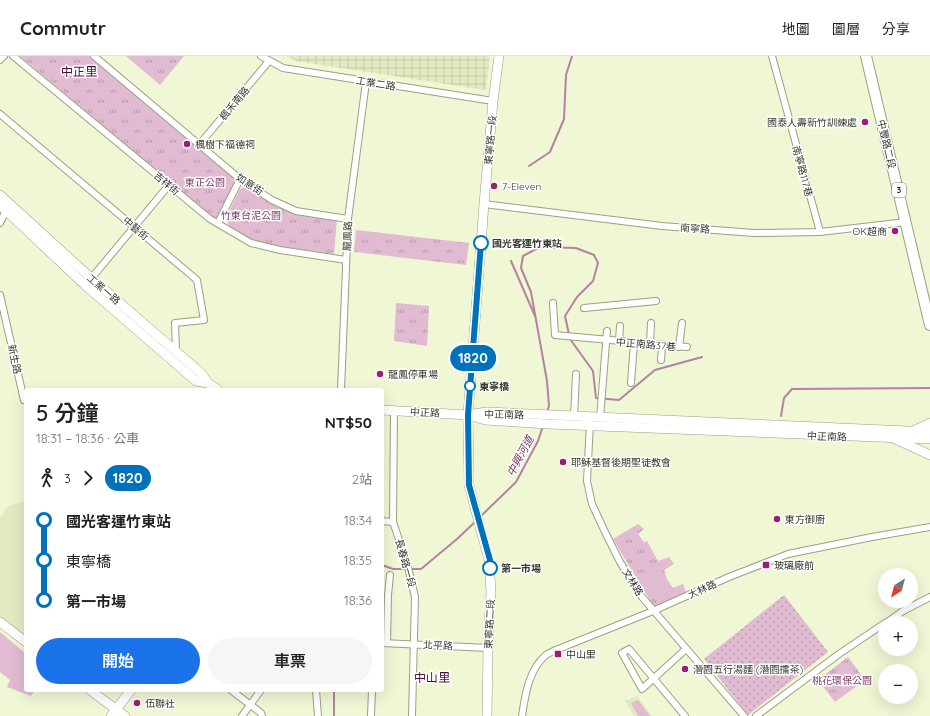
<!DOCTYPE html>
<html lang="zh-TW">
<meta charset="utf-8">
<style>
body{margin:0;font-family:Quicksand,"Noto Sans TC",sans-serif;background:#f6f6f6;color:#222;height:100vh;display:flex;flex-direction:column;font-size:15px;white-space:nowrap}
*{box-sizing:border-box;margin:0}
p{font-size:13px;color:#767676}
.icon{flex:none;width:22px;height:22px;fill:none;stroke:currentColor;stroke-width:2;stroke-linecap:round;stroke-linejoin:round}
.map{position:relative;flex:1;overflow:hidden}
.sheet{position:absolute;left:24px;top:332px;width:360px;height:304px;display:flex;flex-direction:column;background:#fff;border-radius:4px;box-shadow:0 4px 16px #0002}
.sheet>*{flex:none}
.badge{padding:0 8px;border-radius:13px;font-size:14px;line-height:26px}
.needle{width:26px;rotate:216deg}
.buttons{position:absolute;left:878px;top:512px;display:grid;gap:8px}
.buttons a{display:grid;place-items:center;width:40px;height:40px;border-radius:50%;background:#fff;box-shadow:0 4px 16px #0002;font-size:20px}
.map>.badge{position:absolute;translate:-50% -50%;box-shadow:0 0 0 2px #fff}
.legs{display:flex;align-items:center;gap:6px;height:44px;padding:0 12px;font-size:13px}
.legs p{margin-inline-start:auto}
.headline{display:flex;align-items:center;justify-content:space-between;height:68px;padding:0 12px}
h1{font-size:22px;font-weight:600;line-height:30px}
.button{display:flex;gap:8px;margin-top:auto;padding:8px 12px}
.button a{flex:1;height:46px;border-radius:24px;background:#1a73e8;color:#fff;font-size:16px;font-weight:600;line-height:46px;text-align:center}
.button a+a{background:#f6f6f6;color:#222}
ul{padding:0 12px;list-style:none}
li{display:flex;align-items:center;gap:14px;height:40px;font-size:15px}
li i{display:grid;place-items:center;width:6px;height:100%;margin:0 5px;background:currentColor}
li i::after{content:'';width:10px;height:10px;margin:-5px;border:3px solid;border-radius:50%;background:#fff}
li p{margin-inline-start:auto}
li:first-child i{background:linear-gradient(#0000 50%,currentColor 0)}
li:last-child i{background:linear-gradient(currentColor 50%,#0000 0)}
header{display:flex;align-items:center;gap:24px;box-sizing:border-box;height:56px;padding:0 20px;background:#fff;border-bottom:1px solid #e0e0e0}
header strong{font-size:19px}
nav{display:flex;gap:22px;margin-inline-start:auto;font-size:14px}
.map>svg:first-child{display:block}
.built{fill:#e2eac2}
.industrial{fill:url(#industrial-grid)}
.grass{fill:url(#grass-dots)}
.park{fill:url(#park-tufts)}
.pitch{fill:#e1bbd1}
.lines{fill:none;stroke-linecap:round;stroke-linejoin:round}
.stream{stroke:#b3839f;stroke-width:2}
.street-casing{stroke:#9aa181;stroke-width:8}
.secondary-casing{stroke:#9aa181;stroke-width:10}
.primary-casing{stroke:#9aa181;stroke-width:12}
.street{stroke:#fff;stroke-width:6}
.secondary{stroke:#fff;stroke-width:9}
.primary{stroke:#fff;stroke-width:10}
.line-1-casing{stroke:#fff;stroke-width:9}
.line-1{stroke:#0072bc;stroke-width:6}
.poi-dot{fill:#9a1e75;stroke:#fff;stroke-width:1.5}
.stop-1-dot{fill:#fff;stroke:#0072bc;stroke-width:2}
.labels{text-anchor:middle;stroke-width:3;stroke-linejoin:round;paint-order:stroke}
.shield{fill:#fff;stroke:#72746a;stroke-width:1}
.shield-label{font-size:9px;font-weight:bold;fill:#35382a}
.street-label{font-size:10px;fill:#35382a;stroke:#fff}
.poi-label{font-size:10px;fill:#35382a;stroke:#fff;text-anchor:start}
.park-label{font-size:10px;fill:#7d3e66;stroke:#fff}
.stop-label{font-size:10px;font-weight:bold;fill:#35382a;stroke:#fff;text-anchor:start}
.water-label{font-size:11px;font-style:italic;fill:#773960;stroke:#fff}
.quarter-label{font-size:12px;fill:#4a1038;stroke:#fff}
</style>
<header>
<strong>Commutr</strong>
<nav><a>地圖</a><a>圖層</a><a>分享</a></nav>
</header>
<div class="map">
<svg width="930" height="660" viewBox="0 0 930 660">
<defs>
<pattern id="industrial-grid" width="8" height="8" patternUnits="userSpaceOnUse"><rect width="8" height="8" fill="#e2eac2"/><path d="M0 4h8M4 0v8" fill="none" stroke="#c2c9a7"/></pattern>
<pattern id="grass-dots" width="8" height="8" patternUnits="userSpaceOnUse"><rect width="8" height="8" fill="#e1bbd1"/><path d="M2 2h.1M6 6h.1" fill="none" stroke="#b799aa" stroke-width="1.8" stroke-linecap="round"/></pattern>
<pattern id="park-tufts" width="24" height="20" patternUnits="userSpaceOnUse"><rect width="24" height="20" fill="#e1bbd1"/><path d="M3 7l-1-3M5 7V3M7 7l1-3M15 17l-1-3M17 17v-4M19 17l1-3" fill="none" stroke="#b799aa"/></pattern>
</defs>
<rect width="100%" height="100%" fill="#f0f7d5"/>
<g class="built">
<path d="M26,445v137l-26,-20v-100l8,-12z"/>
<path d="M637,640l15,20h-18l-9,-15z"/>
</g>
<path class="industrial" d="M286,0h204l-4,34 -190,-29z"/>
<path class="grass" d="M784,539l44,57 -80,63 -44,-56z"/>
<g class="park">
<path d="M20,0h69l147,122 -19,43z"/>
<path d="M126,0h58l-24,29z"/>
<path d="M247,130l49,28 41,6 -3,34 -56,-8 -26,-6 -23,-14 -3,-8 14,-29z"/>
<path d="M356,174l113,13 -3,22 -112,-13z"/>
<path d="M396,247l33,3 -2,40 -33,-5z"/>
<path d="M638,468l6,5 -6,5 6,8 3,-1 11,20 11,-4 5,7 -10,6 3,9 6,9 10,-4 3,8 -32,15 -41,-68z"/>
<path d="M848,601l17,23 -30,22 -17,-22z"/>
</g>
<g class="pitch">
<path d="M663,517l8,18 -19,8 -8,-17z"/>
<path d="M0,576l26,22v36h9l-4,6 -24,-9 3,-7 -10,-8z"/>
<path d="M638,644l12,16h-12l-7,-13z"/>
</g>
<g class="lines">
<g class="stream">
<path d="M529,110l21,-14 14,-33 2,-44 6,-19"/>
<path d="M511,205l24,55"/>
<path d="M547,356l2,-6 -2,-25 -16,-89 -10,-24 2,-12 17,-9 36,1 18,7 4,8 -5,18 -16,16 -12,19 5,23 23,32 3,27 23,2 36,-30 47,-13"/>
<path d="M781,360l3,-18 8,-9 138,-1"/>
<path d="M481,460l35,-34 22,-41 5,-15"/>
<path d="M382,509l11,4h13"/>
<path d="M411,513h10l36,-30 19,-18"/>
<path d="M334,634v26"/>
</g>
<g class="street-casing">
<g id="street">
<path d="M13,0l197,163 41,24 29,7 66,10"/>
<path d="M94,0l146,123 32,21 24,11 52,8"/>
<path d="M261,0l22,12 210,33"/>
<path d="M772,0l48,176"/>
<path d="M0,4l4,-4"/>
<path d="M0,58l197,166 7,40 -29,3 1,28"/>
<path d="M199,89l70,-84"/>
<path d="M484,148l178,22 92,7 66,-1 86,-10"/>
<path d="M0,167l7,-15"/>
<path d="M218,167l22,-44"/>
<path d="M89,225l80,-96"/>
<path d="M0,239l24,105"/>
<path d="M553,247l2,32 132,12"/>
<path d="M584,252l72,-7"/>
<path d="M619,285l1,-15"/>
<path d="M650,288l1,-21"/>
<path d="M679,291l3,-24"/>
<path d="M661,304l1,-15"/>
<path d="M631,327l3,-40"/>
<path d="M341,334l7,-171 18,-137"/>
<path d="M394,355l-1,111 14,41 8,34 -3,119"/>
<path d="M574,361l2,-43"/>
<path d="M600,362l7,-87"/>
<path d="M590,367l-3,58 5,23 13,28 15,30 22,35 102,119"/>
<path d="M382,465l11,1"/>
<path d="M886,567l17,-12 27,-14"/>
<path d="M387,586l1,-47 2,-20"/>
<path d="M382,587l106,5"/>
<path d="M231,634l30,23 1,3"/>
<path d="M316,634l2,26"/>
<path d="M242,660l19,-26"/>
<path d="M371,660l1,-26"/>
<path d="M522,660c3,-21 7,-47 24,-61 4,-3 10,-5 15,-7l92,-37 76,-34 59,-23 84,-17 58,-10"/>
<path d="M685,660l-56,-67 -7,4 20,36 44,-40"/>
<path d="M756,660l83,-62 46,-31"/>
</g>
</g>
<g class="secondary-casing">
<g id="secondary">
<path d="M0,139l91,83 111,96 6,9 10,7"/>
<path d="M0,149l85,80 111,96 12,2"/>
<path d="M382,354l86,5 18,-3 444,20"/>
<path d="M472,360l13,4 63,4 382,15"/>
<path d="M915,374l15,-7"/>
<path d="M895,383l35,16"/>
<path d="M0,566l26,20"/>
<path d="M90,634l35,26"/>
<path d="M111,660l20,-26"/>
<path d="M487,660l1,-68 3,-56 -2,-32 -20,-75 -1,-70 16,-211 9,-103 6,-45"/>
</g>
</g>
<g class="primary-casing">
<path id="primary" d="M866,0l64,269"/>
</g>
<use href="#street" class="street"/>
<use href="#secondary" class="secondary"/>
<use href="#primary" class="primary"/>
</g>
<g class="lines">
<g class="line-1-casing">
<path id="line-1" d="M481,187l-13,172 1,70 21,75v8"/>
</g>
<use href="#line-1" class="line-1"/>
</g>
<g class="poi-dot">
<circle cx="865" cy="66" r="4"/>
<circle cx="187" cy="88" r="4"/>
<circle cx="494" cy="130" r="4"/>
<circle cx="895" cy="175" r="4"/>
<circle cx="380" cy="318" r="4"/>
<circle cx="563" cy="406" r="4"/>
<circle cx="777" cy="463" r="4"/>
<rect x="762" y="505" width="8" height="8" rx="2"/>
<rect x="554" y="594" width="8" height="8" rx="2"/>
<circle cx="685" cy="613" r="4"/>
<circle cx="137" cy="647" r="4"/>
</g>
<g class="stop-1-dot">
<circle cx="481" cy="187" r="7"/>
<circle cx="470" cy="330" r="5"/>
<circle cx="490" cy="512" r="7"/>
</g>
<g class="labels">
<rect class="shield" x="892" y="127" width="14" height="14" rx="3"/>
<g class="shield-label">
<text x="899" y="137">3</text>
</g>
<g class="street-label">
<text transform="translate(376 27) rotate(9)" y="4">工業二路</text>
<text transform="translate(234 47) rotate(-50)" y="4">楓禾南路</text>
<text transform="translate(490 84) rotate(-85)" y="4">東寧路一段</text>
<text transform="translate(887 88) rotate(77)" y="4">中豐路二段</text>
<text transform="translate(803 115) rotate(75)" y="4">南寧路117巷</text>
<text transform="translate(167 127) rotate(40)" y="4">吉祥街</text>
<text transform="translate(250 128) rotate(34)" y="4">如意街</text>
<text transform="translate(136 172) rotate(40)" y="4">中藝街</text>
<text transform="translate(695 172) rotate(4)" y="4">南寧路</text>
<text transform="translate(347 180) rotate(-87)" y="4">龍鳳路</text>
<text transform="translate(104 233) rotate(41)" y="4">工業一路</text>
<text transform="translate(646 288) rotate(5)" y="4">中正南路37巷</text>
<text transform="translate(15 303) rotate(78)" y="4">新生路</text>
<text transform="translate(425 356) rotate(3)" y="4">中正路</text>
<text transform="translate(504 358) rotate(1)" y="4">中正南路</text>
<text transform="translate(827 380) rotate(2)" y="4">中正南路</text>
<text transform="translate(406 507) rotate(74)" y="4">長春路一段</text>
<text transform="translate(633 526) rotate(58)" y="4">文林路</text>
<text transform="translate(702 533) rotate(-24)" y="4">大林路</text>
<text transform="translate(489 568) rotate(-87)" y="4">東寧路二段</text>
<text transform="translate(438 589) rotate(3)" y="4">北平路</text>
</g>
<g class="poi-label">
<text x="857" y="70" text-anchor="end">國泰人壽新竹訓練處</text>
<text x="195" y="92">楓樹下福德祠</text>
<text x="502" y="134">7-Eleven</text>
<text x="887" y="179" text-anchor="end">OK超商</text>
<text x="388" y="322">龍鳳停車場</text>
<text x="571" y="410">耶穌基督後期聖徒教會</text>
<text x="785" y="467">東方御廚</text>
<text x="774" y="513">玻璃廠前</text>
<text x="566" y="602">中山里</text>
<text x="693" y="617">潛園五行湯麵 (潛園擂茶)</text>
<text x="145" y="651">伍聯社</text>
</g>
<g class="park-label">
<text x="205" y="130">東正公園</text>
<text x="251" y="163">竹東台泥公園</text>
<text x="842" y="628">桃花環保公園</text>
</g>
<g class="stop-label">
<text x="492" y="191">國光客運竹東站</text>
<text x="479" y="334">東寧橋</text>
<text x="501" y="516">第一市場</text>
</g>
<g class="water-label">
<text transform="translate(520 400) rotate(-62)" y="4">中興河道</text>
</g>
<g class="quarter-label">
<text x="79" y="20">中正里</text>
<text x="432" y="626">中山里</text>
</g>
</g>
</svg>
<div class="buttons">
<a><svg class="needle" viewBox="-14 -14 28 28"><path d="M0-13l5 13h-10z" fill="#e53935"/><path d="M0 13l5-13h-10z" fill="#767676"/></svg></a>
<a>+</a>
<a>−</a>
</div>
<b class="badge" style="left:473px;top:302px;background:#0072bc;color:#fff">1820</b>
<section class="sheet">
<div class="headline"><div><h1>5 分鐘</h1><p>18:31 – 18:36 · 公車</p></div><b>NT$50</b></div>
<div class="legs"><svg class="icon" aria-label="walk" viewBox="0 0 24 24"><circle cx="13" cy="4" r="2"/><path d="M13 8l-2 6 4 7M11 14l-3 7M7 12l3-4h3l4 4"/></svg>3<svg class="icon" aria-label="forward" viewBox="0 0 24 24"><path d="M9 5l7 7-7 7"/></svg><b class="badge" style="background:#0072bc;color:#fff">1820</b><p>2站</p></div>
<ul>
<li><i style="color:#0072bc"></i><b>國光客運竹東站</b><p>18:34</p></li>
<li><i style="color:#0072bc"></i><span>東寧橋</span><p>18:35</p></li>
<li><i style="color:#0072bc"></i><b>第一市場</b><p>18:36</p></li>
</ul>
<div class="button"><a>開始</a><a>車票</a></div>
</section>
</div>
